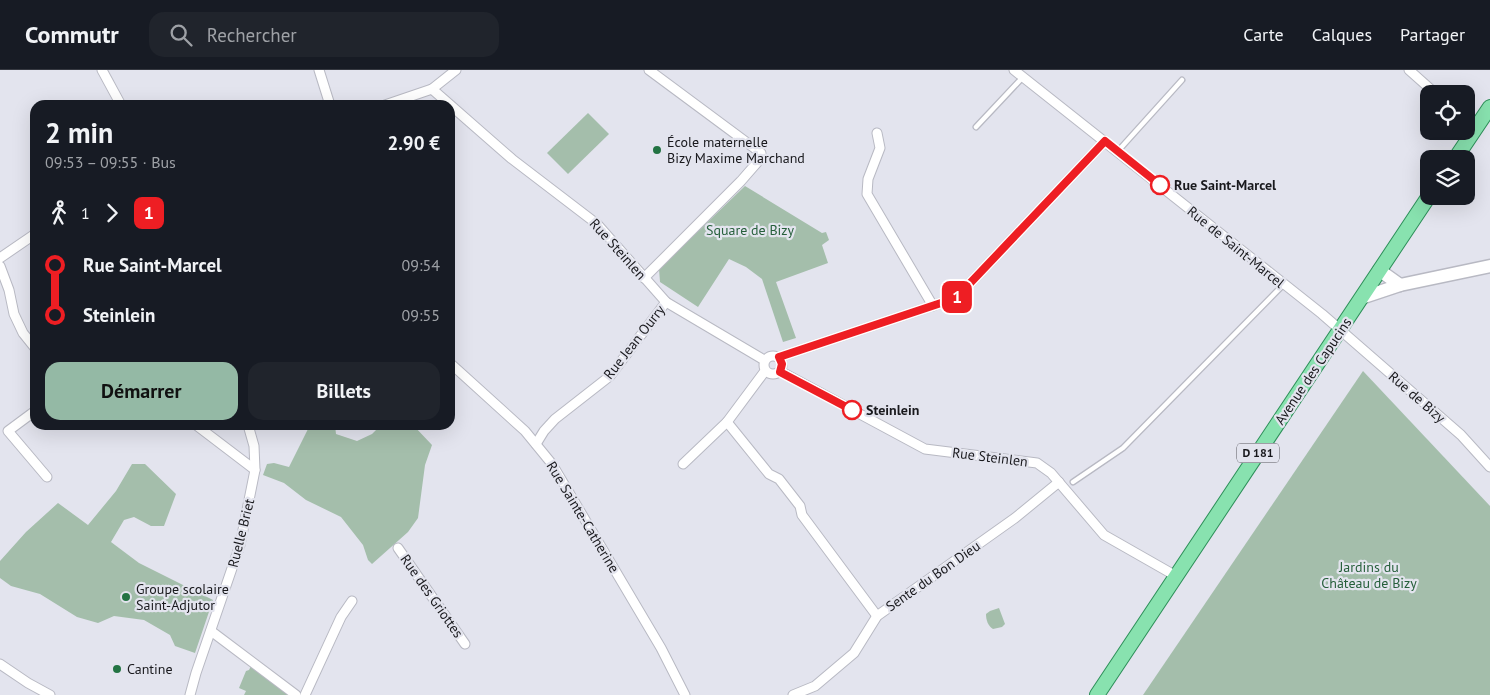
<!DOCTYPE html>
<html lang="fr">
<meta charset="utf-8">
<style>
body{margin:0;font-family:"PT Sans",sans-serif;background:#20242c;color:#f1f3f6;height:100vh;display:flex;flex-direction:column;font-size:19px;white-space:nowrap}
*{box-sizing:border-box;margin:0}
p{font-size:16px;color:#9ea1a6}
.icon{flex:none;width:28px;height:28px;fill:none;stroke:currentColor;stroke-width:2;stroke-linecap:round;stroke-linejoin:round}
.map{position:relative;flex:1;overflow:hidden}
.drawer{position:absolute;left:30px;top:30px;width:425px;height:330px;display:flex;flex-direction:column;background:#171b24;border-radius:15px;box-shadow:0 5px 20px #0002}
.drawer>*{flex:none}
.badge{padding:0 10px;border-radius:8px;font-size:18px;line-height:32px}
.tools{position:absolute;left:1420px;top:15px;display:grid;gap:10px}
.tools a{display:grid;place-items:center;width:55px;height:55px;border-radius:10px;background:#171b24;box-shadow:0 5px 20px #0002;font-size:25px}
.map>.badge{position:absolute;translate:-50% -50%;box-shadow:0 0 0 2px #fff}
.legs{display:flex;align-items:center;gap:8px;height:55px;padding:0 15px;font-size:16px}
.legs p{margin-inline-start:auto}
.head{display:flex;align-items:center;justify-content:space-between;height:85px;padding:0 15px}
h1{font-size:28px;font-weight:700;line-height:38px}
.action{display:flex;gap:10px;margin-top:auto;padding:10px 15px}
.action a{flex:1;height:58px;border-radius:15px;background:#94b9a5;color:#111;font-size:20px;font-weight:700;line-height:58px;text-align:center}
.action a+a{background:#20242c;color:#f1f3f6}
ul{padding:0 15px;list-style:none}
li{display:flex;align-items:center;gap:18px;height:50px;font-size:19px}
li i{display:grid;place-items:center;width:8px;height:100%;margin:0 6px;background:currentColor}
li i::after{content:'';width:12px;height:12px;margin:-6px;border:4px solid;border-radius:50%;background:#171b24}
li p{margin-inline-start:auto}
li:first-child i{background:linear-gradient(#0000 50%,currentColor 0)}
li:last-child i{background:linear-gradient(currentColor 50%,#0000 0)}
header{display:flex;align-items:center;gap:30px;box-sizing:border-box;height:70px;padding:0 25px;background:#171b24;border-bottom:1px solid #363941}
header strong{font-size:24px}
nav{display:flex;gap:28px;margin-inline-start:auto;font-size:18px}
.search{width:350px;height:45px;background:#20242c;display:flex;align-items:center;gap:12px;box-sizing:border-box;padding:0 18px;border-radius:15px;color:#9ea1a6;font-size:19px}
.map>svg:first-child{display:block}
.green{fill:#a4beab}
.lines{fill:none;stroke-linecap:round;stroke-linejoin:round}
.lane-casing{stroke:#b8b9c3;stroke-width:7}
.street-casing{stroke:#b8b9c3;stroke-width:11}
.secondary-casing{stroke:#b8b9c3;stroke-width:15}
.primary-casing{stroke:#2d8f59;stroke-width:16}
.lane{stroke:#fff;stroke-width:4.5}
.street{stroke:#fff;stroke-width:9}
.secondary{stroke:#fff;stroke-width:12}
.primary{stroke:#88e2af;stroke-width:14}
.line-1-casing{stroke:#fff;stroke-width:11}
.line-1{stroke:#ee1e23;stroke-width:8}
.poi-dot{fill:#237343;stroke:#e3e4ee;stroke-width:2}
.stop-1-dot{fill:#fff;stroke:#ee1e23;stroke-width:2.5}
.labels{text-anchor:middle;stroke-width:4.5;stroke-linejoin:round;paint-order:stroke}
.shield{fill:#e3e4ee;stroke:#56565c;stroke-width:1}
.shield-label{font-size:12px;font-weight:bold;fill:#19191d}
.poi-label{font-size:14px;fill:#19191d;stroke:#e3e4ee;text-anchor:start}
.stop-label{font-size:14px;font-weight:bold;fill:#19191d;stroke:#e3e4ee;text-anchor:start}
.park-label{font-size:14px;fill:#265f3b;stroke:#e3e4ee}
.street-label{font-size:14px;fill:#19191d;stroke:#e3e4ee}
</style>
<header>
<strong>Commutr</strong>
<div class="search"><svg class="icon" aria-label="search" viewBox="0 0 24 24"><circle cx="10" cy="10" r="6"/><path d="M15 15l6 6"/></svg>Rechercher</div>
<nav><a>Carte</a><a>Calques</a><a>Partager</a></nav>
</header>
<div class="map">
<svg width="1490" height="625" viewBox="0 0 1490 625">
<rect width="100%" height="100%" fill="#e3e4ee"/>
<g class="green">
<path d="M588,43l21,21 -41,40 -21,-21z"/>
<path d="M745,116l77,47 4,-1 3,8 -7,5 6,18 -52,19 20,56 -13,4 -21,-63 -16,-12 -17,-8 -31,48 -38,-25 -1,-13z"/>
<path d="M1363,301l127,135v189h-347z"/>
<path d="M310,355h25l1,9 21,7 15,-7 9,-9h32l19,20 -7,20 -7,53 -10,14 -36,32 -4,-4 -5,-15 -22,-28 -35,-17 -22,-17 -21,-8 4,-11 7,-1 15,4z"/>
<path d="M132,394h13l31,30 -12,32h-13l-17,-9 -10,3 -13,22 28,21 74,37 -18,53 -20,-7 -5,-11 -26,-15 -30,-4 -16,7 -21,-6 -37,-23 -29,-8 -11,-8v-17l26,-29 32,-29 30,22 28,-34z"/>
<path d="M999,538l6,16 -3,3 -9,2c-5,-3 -7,-9 -7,-15l4,-3z"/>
<path d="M252,594l36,31h-44l2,-4 -7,-3 7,-17 3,-1z"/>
</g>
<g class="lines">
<g class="lane-casing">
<g id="lane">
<path d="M976,57l47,-50"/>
<path d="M1118,81l64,-71"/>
<path d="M1073,412l50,-34 160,-163"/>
</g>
</g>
<g class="street-casing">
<g id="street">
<path d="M102,0l19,35"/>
<path d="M319,0l11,35"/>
<path d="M1014,0l308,244 139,121 29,32"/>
<path d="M1409,0l27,24"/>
<path d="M432,19l80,70 85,65 69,78 98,58"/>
<path d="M385,35l47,-16 24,-19"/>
<path d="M1466,49l10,9"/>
<path d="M877,63l3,15 -12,31 -1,15 66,112"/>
<path d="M0,188l35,-24"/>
<path d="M0,196l9,24 5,24 9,19 12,15"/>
<path d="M644,208l97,-97 20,-23v-5l-112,-83"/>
<circle cx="773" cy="295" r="9"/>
<path d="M779,287l177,-59 149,-157"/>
<path d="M450,293l75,68 27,33 109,184 24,47"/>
<path d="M780,301l145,78 112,14 14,10 53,62 72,41"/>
<path d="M35,341l-27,20 39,46"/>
<path d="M727,352l42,52 10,5 21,27 2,9 75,101"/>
<path d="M196,355l59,45"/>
<path d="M536,374l8,-13 11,-12 55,-43 56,-74"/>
<path d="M683,394l44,-42 38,-51"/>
<path d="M398,478l67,96"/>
<path d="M211,561l85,64"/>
<path d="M0,594l28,19 22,12"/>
<path d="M190,625l6,-22 44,-128 15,-75 -1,-24 -6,-21"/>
<path d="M305,625l36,-78 11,-16"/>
<path d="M793,625l22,-9 39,-33 23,-37 138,-98 44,-36"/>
</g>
</g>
<g class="secondary-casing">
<g id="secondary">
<path d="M1379,200l21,15"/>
<path d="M1361,228l39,-13 90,-19"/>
</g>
</g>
<g class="primary-casing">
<g id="primary">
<path d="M1455,89l35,-52"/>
<path d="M1097,625l332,-499"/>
</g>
</g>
<use href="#lane" class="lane"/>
<use href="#street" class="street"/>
<use href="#secondary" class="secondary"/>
<use href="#primary" class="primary"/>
</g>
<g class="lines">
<g class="line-1-casing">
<path id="line-1" d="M852,340l-72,-38 2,-8 -3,-7 177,-59 149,-157 55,44"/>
</g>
<use href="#line-1" class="line-1"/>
</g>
<g class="poi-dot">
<circle cx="657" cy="80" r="5"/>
<circle cx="126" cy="527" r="5"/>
<circle cx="117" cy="599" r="5"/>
</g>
<g class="stop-1-dot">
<circle cx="1160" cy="115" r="9"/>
<circle cx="852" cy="340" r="9"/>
</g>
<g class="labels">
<rect class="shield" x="1237" y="373.5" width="42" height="19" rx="4"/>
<g class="shield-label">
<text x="1258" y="387">D 181</text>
</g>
<g class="poi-label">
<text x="667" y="77">École maternelle<tspan x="667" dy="16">Bizy Maxime Marchand</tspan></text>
<text x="136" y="524">Groupe scolaire<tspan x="136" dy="16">Saint-Adjutor</tspan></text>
<text x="127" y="604">Cantine</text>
</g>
<g class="stop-label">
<text x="1174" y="120">Rue Saint-Marcel</text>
<text x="866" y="345">Steinlein</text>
</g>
<g class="park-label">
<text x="750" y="165">Square de Bizy</text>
<text x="1369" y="502">Jardins du<tspan x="1369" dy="16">Château de Bizy</tspan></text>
</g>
<g class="street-label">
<text transform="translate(1236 177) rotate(39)" y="5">Rue de Saint-Marcel</text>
<text transform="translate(618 179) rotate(48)" y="5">Rue Steinlen</text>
<text transform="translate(634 272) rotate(-52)" y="5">Rue Jean Ourry</text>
<text transform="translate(1313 301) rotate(-56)" y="5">Avenue des Capucins</text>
<text transform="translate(1417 327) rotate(41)" y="5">Rue de Bizy</text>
<text transform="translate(990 387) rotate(7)" y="5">Rue Steinlen</text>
<text transform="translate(583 447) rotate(59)" y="5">Rue Sainte-Catherine</text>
<text transform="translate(241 463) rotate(-76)" y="5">Ruelle Briet</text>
<text transform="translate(933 506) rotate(-35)" y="5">Sente du Bon Dieu</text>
<text transform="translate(432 526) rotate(55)" y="5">Rue des Griottes</text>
</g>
</g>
</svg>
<div class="tools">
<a><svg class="icon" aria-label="locate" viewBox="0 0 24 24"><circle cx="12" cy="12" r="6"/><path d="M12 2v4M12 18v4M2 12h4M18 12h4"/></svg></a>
<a><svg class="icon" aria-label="layers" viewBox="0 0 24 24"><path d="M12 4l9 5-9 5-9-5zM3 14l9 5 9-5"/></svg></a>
</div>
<b class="badge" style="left:957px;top:227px;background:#ee1e23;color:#fff">1</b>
<section class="drawer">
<div class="head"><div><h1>2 min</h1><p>09:53 – 09:55 · Bus</p></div><b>2.90 €</b></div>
<div class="legs"><svg class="icon" aria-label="walk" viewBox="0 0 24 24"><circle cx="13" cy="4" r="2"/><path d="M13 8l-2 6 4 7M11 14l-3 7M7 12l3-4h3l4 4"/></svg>1<svg class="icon" aria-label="forward" viewBox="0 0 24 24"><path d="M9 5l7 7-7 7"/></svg><b class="badge" style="background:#ee1e23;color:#fff">1</b></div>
<ul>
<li><i style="color:#ee1e23"></i><b>Rue Saint-Marcel</b><p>09:54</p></li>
<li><i style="color:#ee1e23"></i><b>Steinlein</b><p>09:55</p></li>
</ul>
<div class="action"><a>Démarrer</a><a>Billets</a></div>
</section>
</div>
